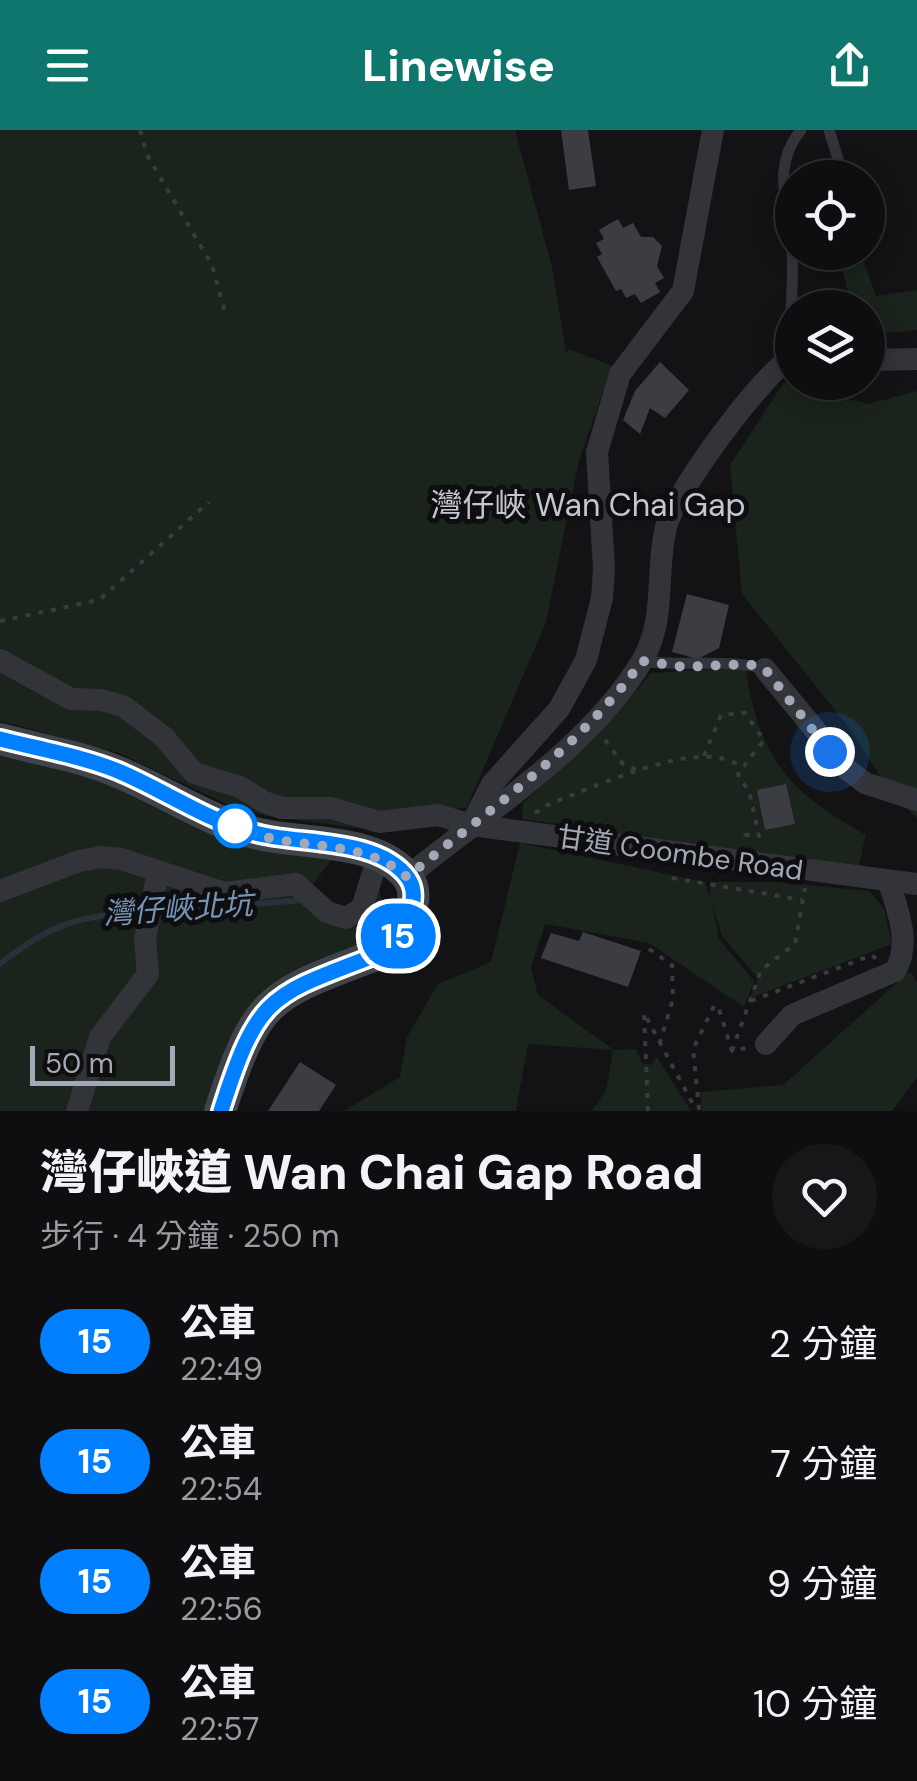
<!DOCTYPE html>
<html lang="zh-TW">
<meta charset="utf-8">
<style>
body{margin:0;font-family:"DM Sans","Noto Sans TC",sans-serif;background:#171719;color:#f1f3f6;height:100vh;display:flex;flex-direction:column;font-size:38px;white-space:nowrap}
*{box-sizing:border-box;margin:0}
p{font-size:32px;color:#9b9c9f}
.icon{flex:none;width:55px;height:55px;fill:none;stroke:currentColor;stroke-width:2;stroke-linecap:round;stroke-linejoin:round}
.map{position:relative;height:981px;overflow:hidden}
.sheet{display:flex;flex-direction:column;background:#0e0e10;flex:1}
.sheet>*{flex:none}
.badge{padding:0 20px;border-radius:32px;font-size:35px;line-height:65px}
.controls{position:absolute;left:775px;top:30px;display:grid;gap:20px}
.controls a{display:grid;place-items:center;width:110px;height:110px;border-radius:50%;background:#0e0e10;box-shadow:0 5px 25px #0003,0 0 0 2px #2e2e30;font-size:50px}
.scale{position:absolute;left:30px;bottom:25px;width:145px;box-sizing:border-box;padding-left:10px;border:5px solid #a3a8b6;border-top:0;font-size:28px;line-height:35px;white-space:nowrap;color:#a3a8b6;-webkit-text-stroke:8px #0e0e10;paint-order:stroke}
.you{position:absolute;width:50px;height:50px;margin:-25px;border:8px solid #fff;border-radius:50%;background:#1a73e8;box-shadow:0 0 0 15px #1a73e833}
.map>.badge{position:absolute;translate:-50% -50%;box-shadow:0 0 0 5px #fff}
.round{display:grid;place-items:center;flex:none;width:105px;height:105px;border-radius:52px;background:#171719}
.overview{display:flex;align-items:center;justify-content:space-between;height:170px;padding:0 40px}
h1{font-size:48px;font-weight:800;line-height:75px}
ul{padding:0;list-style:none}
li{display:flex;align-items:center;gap:30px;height:120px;padding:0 40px}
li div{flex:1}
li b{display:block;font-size:38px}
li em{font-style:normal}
li .badge{min-width:110px;font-weight:700;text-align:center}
header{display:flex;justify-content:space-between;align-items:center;height:130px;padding:0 40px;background:#0f766e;color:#fff;font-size:45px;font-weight:800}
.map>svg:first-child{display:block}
.green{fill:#1a231c}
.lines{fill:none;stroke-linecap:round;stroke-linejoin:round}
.stream{stroke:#283139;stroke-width:6}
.building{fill:#3c3d42}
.path{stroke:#393b41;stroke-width:4;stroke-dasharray:5 8;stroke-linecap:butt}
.lane{stroke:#33343a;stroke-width:11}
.street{stroke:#33343a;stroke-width:22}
.secondary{stroke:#41434a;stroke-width:32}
.line-casing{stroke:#fff;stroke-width:22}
.line{stroke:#0080ff;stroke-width:15}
.walk{stroke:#a3a8b6;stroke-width:10;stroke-dasharray:0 18}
.stop-dot{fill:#fff;stroke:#0080ff;stroke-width:5}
.labels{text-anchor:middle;stroke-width:10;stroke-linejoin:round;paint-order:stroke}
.street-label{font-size:28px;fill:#a3a8b6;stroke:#0e0e10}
.water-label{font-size:30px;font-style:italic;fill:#7694b5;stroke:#0e0e10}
.quarter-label{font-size:32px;fill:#c4c7d2;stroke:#0e0e10}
</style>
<header><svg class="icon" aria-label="menu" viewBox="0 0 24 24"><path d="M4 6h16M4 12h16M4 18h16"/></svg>Linewise<svg class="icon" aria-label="share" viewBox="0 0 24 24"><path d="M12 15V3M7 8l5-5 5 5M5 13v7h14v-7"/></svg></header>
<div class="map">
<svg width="917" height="981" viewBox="0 0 917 981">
<rect width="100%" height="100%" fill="#131315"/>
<g class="green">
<path d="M0,0h515l37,137 14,86 3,-4 43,17 -33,94 -33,162 -79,185 -110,21 -90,-12 -34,-9 -114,-54 -119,-32z"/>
<path d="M839,123h21l16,43 41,-6v40l-30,3 -15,-15 -4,2v-12l-17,-1z"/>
<path d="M784,252l84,22 49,-13v427l-26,-25 -41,-64 -108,-135 -12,-129z"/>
<path d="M719,539l27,1c13,88 43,122 120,165l-8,34 -336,-50 1,-16 94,-89 34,-41z"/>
<path d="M0,621l90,22 245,82 -35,46 33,22 44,-38c10,23 8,38 -8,57 -118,47 -123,48 -163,169h-206z"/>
<path d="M520,713l185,39 5,15 1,-15h69l89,9 15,17 8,36 -142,54 8,-20 -36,-42 -10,-34 7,37 35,42 -10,26 -95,-64 -104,-19 -14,43 7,28 76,55 22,-1 6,14 9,2 6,-8 34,54h-99l14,-21 7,-40 -85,-6 -12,67h-172l56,-34 7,-40 31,-53 53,-22z"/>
<path d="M910,841l7,12v95l-25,33h-190l-2,-19 83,-7z"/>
</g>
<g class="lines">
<g class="stream">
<path d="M155,782l147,-12"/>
<path d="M0,834c50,-40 80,-49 143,-52"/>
</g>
</g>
<g class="building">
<path d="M561,0h27l8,56 -27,4z"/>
<path d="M618,89l5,9 10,-5 8,14h12l9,9 -5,20 7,12 -9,5 5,9 -19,11 -6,-9 -9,4 -5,-9 -5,2 -19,-34 5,-3 -6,-11 8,-4 -5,-9z"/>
<path d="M660,232l29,28 -24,28 -15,-10 -10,26 -17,-14 12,-29z"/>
<path d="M687,464l42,11 -10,43 -21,11 -26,-7z"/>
<path d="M786,654l9,40 -30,6 -8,-40z"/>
<path d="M583,802l58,19 -13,36 -87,-29 10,-25 28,8z"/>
<path d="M300,932l36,23 -17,26h-51z"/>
</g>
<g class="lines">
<g class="path">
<path d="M140,0l7,25 65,110 14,51"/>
<path d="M0,491l99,-21 110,-98"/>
<path d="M605,610l18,24 18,8"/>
<path d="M704,626l17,-41 24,-2 19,27 -26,34"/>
<path d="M535,683l16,-10c46,-16 140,-63 184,-40l5,17 9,10 10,46 -14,-1 1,5"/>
<path d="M672,748l131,22"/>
<path d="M649,819l23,16 1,34 -13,43"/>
<path d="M751,871l121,-46 4,4"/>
<path d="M732,921l29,-81 34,-26 10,-56"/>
<path d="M648,981l-4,-98 51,95h4l-6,-59 21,-43h4l14,45 14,-3"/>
</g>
<g class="lane">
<path d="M829,0l15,48"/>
<path d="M788,229c2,-36 6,-73 4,-109 -3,-43 -22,-83 9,-120"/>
<path d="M642,531c40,6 86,-3 123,8"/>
</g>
<g class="street">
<path d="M868,230l49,-1"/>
<path d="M0,530l71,39 30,1 22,6 41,31 30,36 46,14 24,15 18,6h49l48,14 59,-7 33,10 446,59"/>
<path d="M765,539l83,101 17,13 52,17"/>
<path d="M471,695l21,-41 67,-75 27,-49 16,-62 2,-30 -7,-116 23,-78 63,-83 30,-161"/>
<path d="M407,747c78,-64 182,-128 235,-216 25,-42 13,-90 24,-134 9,-35 96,-153 126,-170"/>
<path d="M0,761l79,-30 22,-4 20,2 103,34 72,-9 31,28 19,6 16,-10 16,-51"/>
<path d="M766,914l26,-29 103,-44c17,-28 2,-61 -6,-89"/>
<path d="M77,981l23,-74 48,-63 -3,-35 13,-67"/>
</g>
<path class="secondary" d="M0,609c39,11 81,17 118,33 48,19 95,53 146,63 42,9 116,4 144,43 16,23 -8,59 -25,74 -113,44 -124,39 -163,159"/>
</g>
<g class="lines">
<g class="line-casing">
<path id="line" d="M0,609c39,10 81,17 118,32 48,20 95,54 146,64 42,9 116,4 144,43 16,23 -8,59 -24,74 -114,44 -125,39 -163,159"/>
</g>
<use href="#line" class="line"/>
<path class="walk" d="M235,696c55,28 122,8 172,51 83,-68 172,-128 235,-216l42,6 64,-3 17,5 65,83"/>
</g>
<circle class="stop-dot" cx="235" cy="696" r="20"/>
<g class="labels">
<g class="street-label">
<text transform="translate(680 723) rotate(8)" y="10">甘道 Coombe Road</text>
</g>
<g class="water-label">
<text transform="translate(178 779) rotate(-4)" y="10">灣仔峽北坑</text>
</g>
<g class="quarter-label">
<text x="588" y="386">灣仔峽 Wan Chai Gap</text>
</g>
</g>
</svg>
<div class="controls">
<a><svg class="icon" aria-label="locate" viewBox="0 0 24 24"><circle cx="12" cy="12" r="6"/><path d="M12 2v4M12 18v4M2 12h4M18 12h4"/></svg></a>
<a><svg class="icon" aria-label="layers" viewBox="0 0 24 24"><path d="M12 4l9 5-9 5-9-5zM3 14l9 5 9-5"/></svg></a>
</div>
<div class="scale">50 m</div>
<div class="you" style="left:830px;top:622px"></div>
<b class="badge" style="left:398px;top:806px;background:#0080ff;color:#fff">15</b>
</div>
<section class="sheet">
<div class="overview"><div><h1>灣仔峽道 Wan Chai Gap Road</h1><p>步行 · 4 分鐘 · 250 m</p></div><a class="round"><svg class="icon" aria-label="heart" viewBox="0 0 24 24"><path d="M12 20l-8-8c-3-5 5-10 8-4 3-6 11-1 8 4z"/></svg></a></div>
<ul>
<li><span class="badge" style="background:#0080ff;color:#fff">15</span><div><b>公車</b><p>22:49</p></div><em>2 分鐘</em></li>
<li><span class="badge" style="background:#0080ff;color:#fff">15</span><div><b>公車</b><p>22:54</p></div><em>7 分鐘</em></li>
<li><span class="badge" style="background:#0080ff;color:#fff">15</span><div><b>公車</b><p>22:56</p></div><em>9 分鐘</em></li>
<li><span class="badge" style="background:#0080ff;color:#fff">15</span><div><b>公車</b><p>22:57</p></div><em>10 分鐘</em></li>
</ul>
</section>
